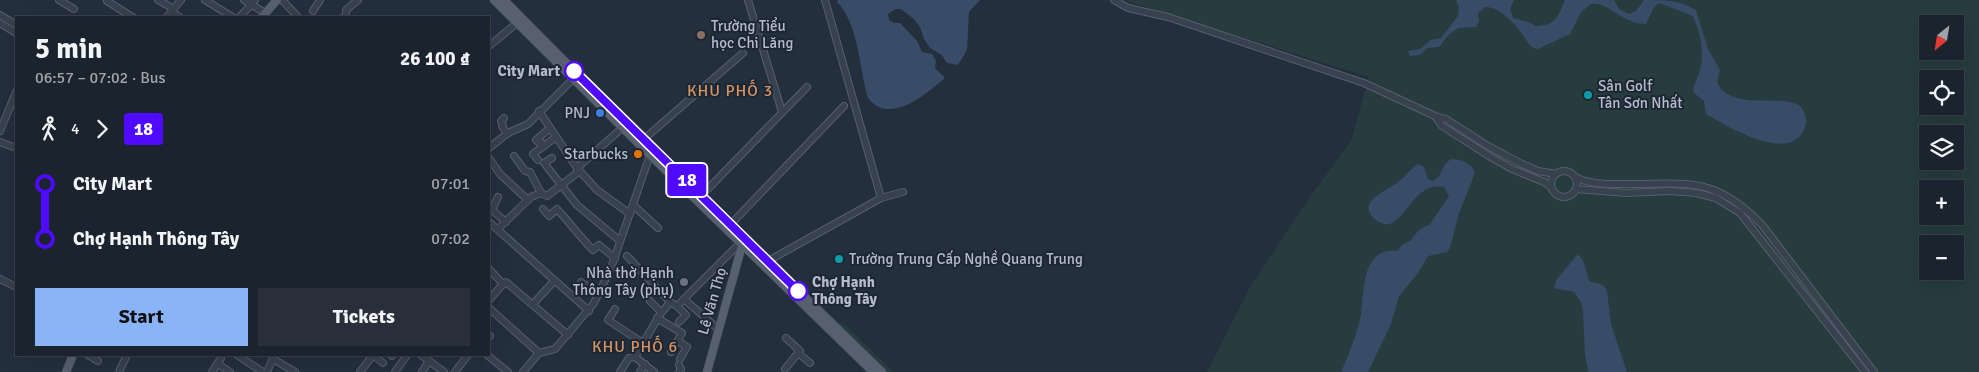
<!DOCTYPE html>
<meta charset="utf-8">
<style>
body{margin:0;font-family:Signika,sans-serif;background:#282f3a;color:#f1f3f6;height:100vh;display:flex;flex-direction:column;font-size:19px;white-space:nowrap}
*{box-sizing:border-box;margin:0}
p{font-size:16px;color:#a0a4aa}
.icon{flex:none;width:28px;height:28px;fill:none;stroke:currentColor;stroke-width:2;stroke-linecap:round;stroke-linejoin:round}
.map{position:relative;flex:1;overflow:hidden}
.side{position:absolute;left:15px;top:16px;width:475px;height:340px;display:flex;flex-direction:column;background:#1b232e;border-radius:0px;box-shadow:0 5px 20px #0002,0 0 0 1px #39404a}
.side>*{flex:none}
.badge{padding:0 10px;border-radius:4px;font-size:18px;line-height:32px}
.needle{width:32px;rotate:210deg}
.buttons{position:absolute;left:1919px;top:15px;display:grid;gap:10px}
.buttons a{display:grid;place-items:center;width:45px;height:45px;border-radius:0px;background:#1b232e;box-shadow:0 5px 20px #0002,0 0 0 1px #39404a;font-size:25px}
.map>.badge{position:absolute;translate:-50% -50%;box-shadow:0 0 0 2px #fff}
.legs{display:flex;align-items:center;gap:8px;height:55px;padding:0 20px;font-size:16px}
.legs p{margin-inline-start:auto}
.head{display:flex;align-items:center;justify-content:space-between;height:85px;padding:0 20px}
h1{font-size:28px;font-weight:800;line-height:38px}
.button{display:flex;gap:10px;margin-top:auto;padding:10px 20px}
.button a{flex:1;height:58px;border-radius:0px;background:#8ab4f8;color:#111;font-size:20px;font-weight:800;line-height:58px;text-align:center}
.button a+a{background:#282f3a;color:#f1f3f6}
ul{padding:0 20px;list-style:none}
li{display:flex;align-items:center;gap:18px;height:55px;font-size:19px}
li i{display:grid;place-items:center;width:8px;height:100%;margin:0 6px;background:currentColor}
li i::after{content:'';width:12px;height:12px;margin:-6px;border:4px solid;border-radius:50%;background:#1b232e}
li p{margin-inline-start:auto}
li:first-child i{background:linear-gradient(#0000 50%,currentColor 0)}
li:last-child i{background:linear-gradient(currentColor 50%,#0000 0)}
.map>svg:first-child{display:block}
.green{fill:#263c3f;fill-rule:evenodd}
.water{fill:#394c67}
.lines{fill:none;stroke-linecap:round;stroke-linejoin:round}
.minor-casing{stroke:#565f6c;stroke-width:8}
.major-casing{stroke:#414a57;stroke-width:9}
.minor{stroke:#38414e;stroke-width:6}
.major{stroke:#56606e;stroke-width:8}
.line-1-casing{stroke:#fff;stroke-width:11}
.line-1{stroke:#4f0aff;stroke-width:8}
.education-dot{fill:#8d6e63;stroke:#1d2633;stroke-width:2}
.stop-1-dot{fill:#fff;stroke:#4f0aff;stroke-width:2.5}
.culture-dot{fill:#0f9aa8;stroke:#1d2633;stroke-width:2}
.shop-dot{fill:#3f7fe0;stroke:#1d2633;stroke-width:2}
.food-dot{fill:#e8710a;stroke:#1d2633;stroke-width:2}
.worship-dot{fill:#6b7280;stroke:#1d2633;stroke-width:2}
.labels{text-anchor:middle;stroke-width:4;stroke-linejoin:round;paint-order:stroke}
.poi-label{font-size:15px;fill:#b4bcc9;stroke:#1d2633;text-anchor:start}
.stop-label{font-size:15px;font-weight:bold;fill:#b4bcc9;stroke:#1d2633;text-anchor:end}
.street-label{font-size:15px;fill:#b4bcc9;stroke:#1d2633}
.neighbourhood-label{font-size:16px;letter-spacing:1px;fill:#d59563;stroke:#1d2633}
</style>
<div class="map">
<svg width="1979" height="372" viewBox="0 0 1979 372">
<rect width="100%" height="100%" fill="#242f3e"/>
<g class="green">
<path d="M1124,0h855v372h-772l43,-85 55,-83 46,-63 18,-64zM1928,24h27v27h-27zM1928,79h27v27h-27zM1928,134h27v27h-27zM1928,189h27v27h-27zM1928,244h27v27h-27z"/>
<path d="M842,322l52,50h-8l-48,-47z"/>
</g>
<g class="water">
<path d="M838,0h142l-11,12 -2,38 -9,15 -11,-2 -5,-8 -12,-7 -6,-9 -4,-12 -6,-8 -13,-10h-6l-7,5 1,6 5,3h6l17,18 5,11 10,2 4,7 -1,7 10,10c-19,16 -55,48 -77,20 -9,-30 -9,-74 -31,-96z"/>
<path d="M1456,0h58l-4,9 3,9 18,5 4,3c20,0 23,-9 30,-26h49l5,9 10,5 7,-3 8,-11c17,0 37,0 52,10l12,39 12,21 -3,12c14,33 75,7 86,28 4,7 4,14 0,22 -18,30 -76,-6 -97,-18l-2,-13 -10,-8 -1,-5c13,-27 11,-45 0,-72l-34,-13 -5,4 -8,17c-24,0 -38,-23 -55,-20l-10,8 -11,22 -32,15c-11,-2 -11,-9 -17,-17 -7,-10 -24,-26 -36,-25l-7,6 1,8 -3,6 -17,1 -10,6 -10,13 -12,1 -7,7 -10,1 -2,-5 12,-2 11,-9 10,-2 17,-22 1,-9z"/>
<path d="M1451,159c10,0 21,4 24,14l-16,40 -9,35 -3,4 -19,4 -10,17 -19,23 -8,28 -23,48h-27c7,-15 13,-32 18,-48 7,-24 -2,-77 38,-73l6,-7 7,-3 9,-11 11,-6 19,-28 -5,-9c-34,-8 -42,54 -68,33 -22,-18 11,-29 22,-38 7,-5 12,-13 20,-18l6,3 4,12 5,2c10,-5 8,-16 18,-22z"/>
<path d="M1577,255l3,1 4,7 5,18 14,4 4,6 4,33 16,48h-38l-1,-2 -3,-15 -2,-44 -2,-9 -7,-10 -20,-4 3,-9z"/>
</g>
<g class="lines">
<g class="minor-casing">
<g id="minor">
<path d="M59,0l15,9"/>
<path d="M158,0l16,9"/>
<path d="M205,0l29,18"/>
<path d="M244,0l21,13"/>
<path d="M282,0l17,18"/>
<path d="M748,0l34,112"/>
<path d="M825,0l56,198"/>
<path d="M1114,0l14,8 40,9 196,66 71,33 11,3 42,27 34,18 16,7 18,3"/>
<path d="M107,1l27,17"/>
<path d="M313,11l7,-11"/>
<path d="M172,12l9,6"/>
<path d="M0,15l16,10"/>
<path d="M166,18l15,-18"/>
<path d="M239,18l16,-18"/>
<path d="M343,18l3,-4v-4l12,-10"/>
<path d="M0,23l16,10"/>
<path d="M489,46l28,-23"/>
<path d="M539,111l38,57 20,22 33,24"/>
<path d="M1435,116l7,10 47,30 23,13 32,13 7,5"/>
<path d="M504,118l-3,3 2,4 -1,1 5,8"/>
<path d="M0,131l16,-39"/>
<path d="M644,139l99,-86"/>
<path d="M0,142l16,6"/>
<path d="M544,146l-3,-4 -2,1 -3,-3 14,-12"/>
<path d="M489,148l19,-15 20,-9 45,-45"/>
<path d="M514,156l11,15 5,1 11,21"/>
<path d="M489,158l11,16 28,26"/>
<path d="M552,158l-8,5 33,42 43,36"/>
<path d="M538,160l-5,-6 23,-17"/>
<circle cx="1564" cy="184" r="13"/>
<path d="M1575,177c14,7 29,7 45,7 65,1 93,-11 143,42l111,146"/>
<path d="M1576,189l50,4 44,-2 26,2 20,5 24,15 125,159"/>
<path d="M702,195l105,-108"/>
<path d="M498,197l-6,13 14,12"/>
<path d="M633,205l25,23"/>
<path d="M543,209l6,7 8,-7c13,14 23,28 36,41l6,-5 16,13"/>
<path d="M489,222l100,89"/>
<path d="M731,224l113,-118"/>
<path d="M498,229l33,-32 10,-4 6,3 30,-23v-5l45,-40"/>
<path d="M627,256l43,46"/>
<path d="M768,261l113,-63 22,-6"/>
<path d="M489,269l14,15 3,-2 62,53"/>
<path d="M0,279l16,8"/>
<path d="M581,282l18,12"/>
<path d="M684,299l34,30"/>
<path d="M489,300l14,-16"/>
<path d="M650,301l11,11"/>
<path d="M533,304l21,-23"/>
<path d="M677,306l9,9 -7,7"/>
<path d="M489,308l50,45"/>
<path d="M615,309l-7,11 35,23"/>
<path d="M657,318l25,15 -11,19"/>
<path d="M489,337l1,-1"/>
<path d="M786,338l14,13 -2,2 12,10"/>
<path d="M678,341l9,6 -7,12"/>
<path d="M88,355l10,6"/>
<path d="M237,355l26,17"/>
<path d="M373,355l10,8"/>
<path d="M391,355l1,1"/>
<path d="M421,355l23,17"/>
<path d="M487,355l21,17"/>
<path d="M635,357l19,15"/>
<path d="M273,359l22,13"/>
<path d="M679,365l2,4 -2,3"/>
<path d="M221,366l9,6"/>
<path d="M785,369l13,-16"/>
<path d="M119,372l8,-17"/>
<path d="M212,372l9,-14"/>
<path d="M267,372l7,-16"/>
<path d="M360,372l13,-17"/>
<path d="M395,372l12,-17"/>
<path d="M422,372l7,-11"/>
<path d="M455,372l13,-17"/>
<path d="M523,372l16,-19 16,-4 39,-46 17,-35 39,-113"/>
<path d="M620,372l9,-14 6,-1 24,-41 11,-14 7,4 59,-59 6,-2"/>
<path d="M640,372l5,-8"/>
</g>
</g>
<g class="major-casing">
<g id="major">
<path d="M494,0l156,155 223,217"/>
<path d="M504,0l111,112 267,260"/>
<path d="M261,18l16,-18"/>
<path d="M66,372l7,-17"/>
<path d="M707,372l36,-130"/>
</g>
</g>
<use href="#minor" class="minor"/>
<use href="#major" class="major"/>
</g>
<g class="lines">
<g class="line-1-casing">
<path id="line-1" d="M574,71l224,220"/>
</g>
<use href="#line-1" class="line-1"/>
</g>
<circle class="education-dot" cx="701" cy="35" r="5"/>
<g class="stop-1-dot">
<circle cx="574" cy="71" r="9"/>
<circle cx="798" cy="291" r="9"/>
</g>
<g class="culture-dot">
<circle cx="1588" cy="95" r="5"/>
<circle cx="839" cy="259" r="5"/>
</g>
<circle class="shop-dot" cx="600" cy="113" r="5"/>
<circle class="food-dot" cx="638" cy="154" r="5"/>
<circle class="worship-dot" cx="684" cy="282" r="5"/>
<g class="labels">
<g class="poi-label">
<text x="711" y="31">Trường Tiểu<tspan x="711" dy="17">học Chi Lăng</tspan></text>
<text x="1598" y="91">Sân Golf<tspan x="1598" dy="17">Tân Sơn Nhất</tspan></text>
<text x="590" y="118" text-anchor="end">PNJ</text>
<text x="628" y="159" text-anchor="end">Starbucks</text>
<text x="849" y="264">Trường Trung Cấp Nghề Quang Trung</text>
<text x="674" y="278" text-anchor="end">Nhà thờ Hạnh<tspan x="674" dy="17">Thông Tây (phụ)</tspan></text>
</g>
<g class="stop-label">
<text x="560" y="76">City Mart</text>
<text x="812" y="287" text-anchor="start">Chợ Hạnh<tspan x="812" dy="17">Thông Tây</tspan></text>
</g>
<g class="street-label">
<text transform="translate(712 301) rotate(-74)" y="5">Lê Văn Thọ</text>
</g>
<g class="neighbourhood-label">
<text x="730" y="96">KHU PHỐ 3</text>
<text x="635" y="352">KHU PHỐ 6</text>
</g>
</g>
</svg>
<div class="buttons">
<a><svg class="needle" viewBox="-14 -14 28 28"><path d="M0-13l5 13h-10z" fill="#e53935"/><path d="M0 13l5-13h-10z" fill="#a0a4aa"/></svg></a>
<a><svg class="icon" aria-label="locate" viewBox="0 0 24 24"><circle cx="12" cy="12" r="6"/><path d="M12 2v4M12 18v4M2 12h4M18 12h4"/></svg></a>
<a><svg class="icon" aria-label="layers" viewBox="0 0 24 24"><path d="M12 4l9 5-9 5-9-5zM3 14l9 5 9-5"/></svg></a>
<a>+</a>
<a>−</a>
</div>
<b class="badge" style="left:687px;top:180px;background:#4f0aff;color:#fff">18</b>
<section class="side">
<div class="head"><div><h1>5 min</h1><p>06:57 – 07:02 · Bus</p></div><b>26 100 ₫</b></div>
<div class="legs"><svg class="icon" aria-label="walk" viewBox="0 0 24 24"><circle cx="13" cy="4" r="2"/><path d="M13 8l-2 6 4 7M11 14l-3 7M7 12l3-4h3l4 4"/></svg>4<svg class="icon" aria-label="forward" viewBox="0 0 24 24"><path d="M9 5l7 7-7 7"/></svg><b class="badge" style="background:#4f0aff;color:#fff">18</b></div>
<ul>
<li><i style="color:#4f0aff"></i><b>City Mart</b><p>07:01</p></li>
<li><i style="color:#4f0aff"></i><b>Chợ Hạnh Thông Tây</b><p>07:02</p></li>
</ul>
<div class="button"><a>Start</a><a>Tickets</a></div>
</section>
</div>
